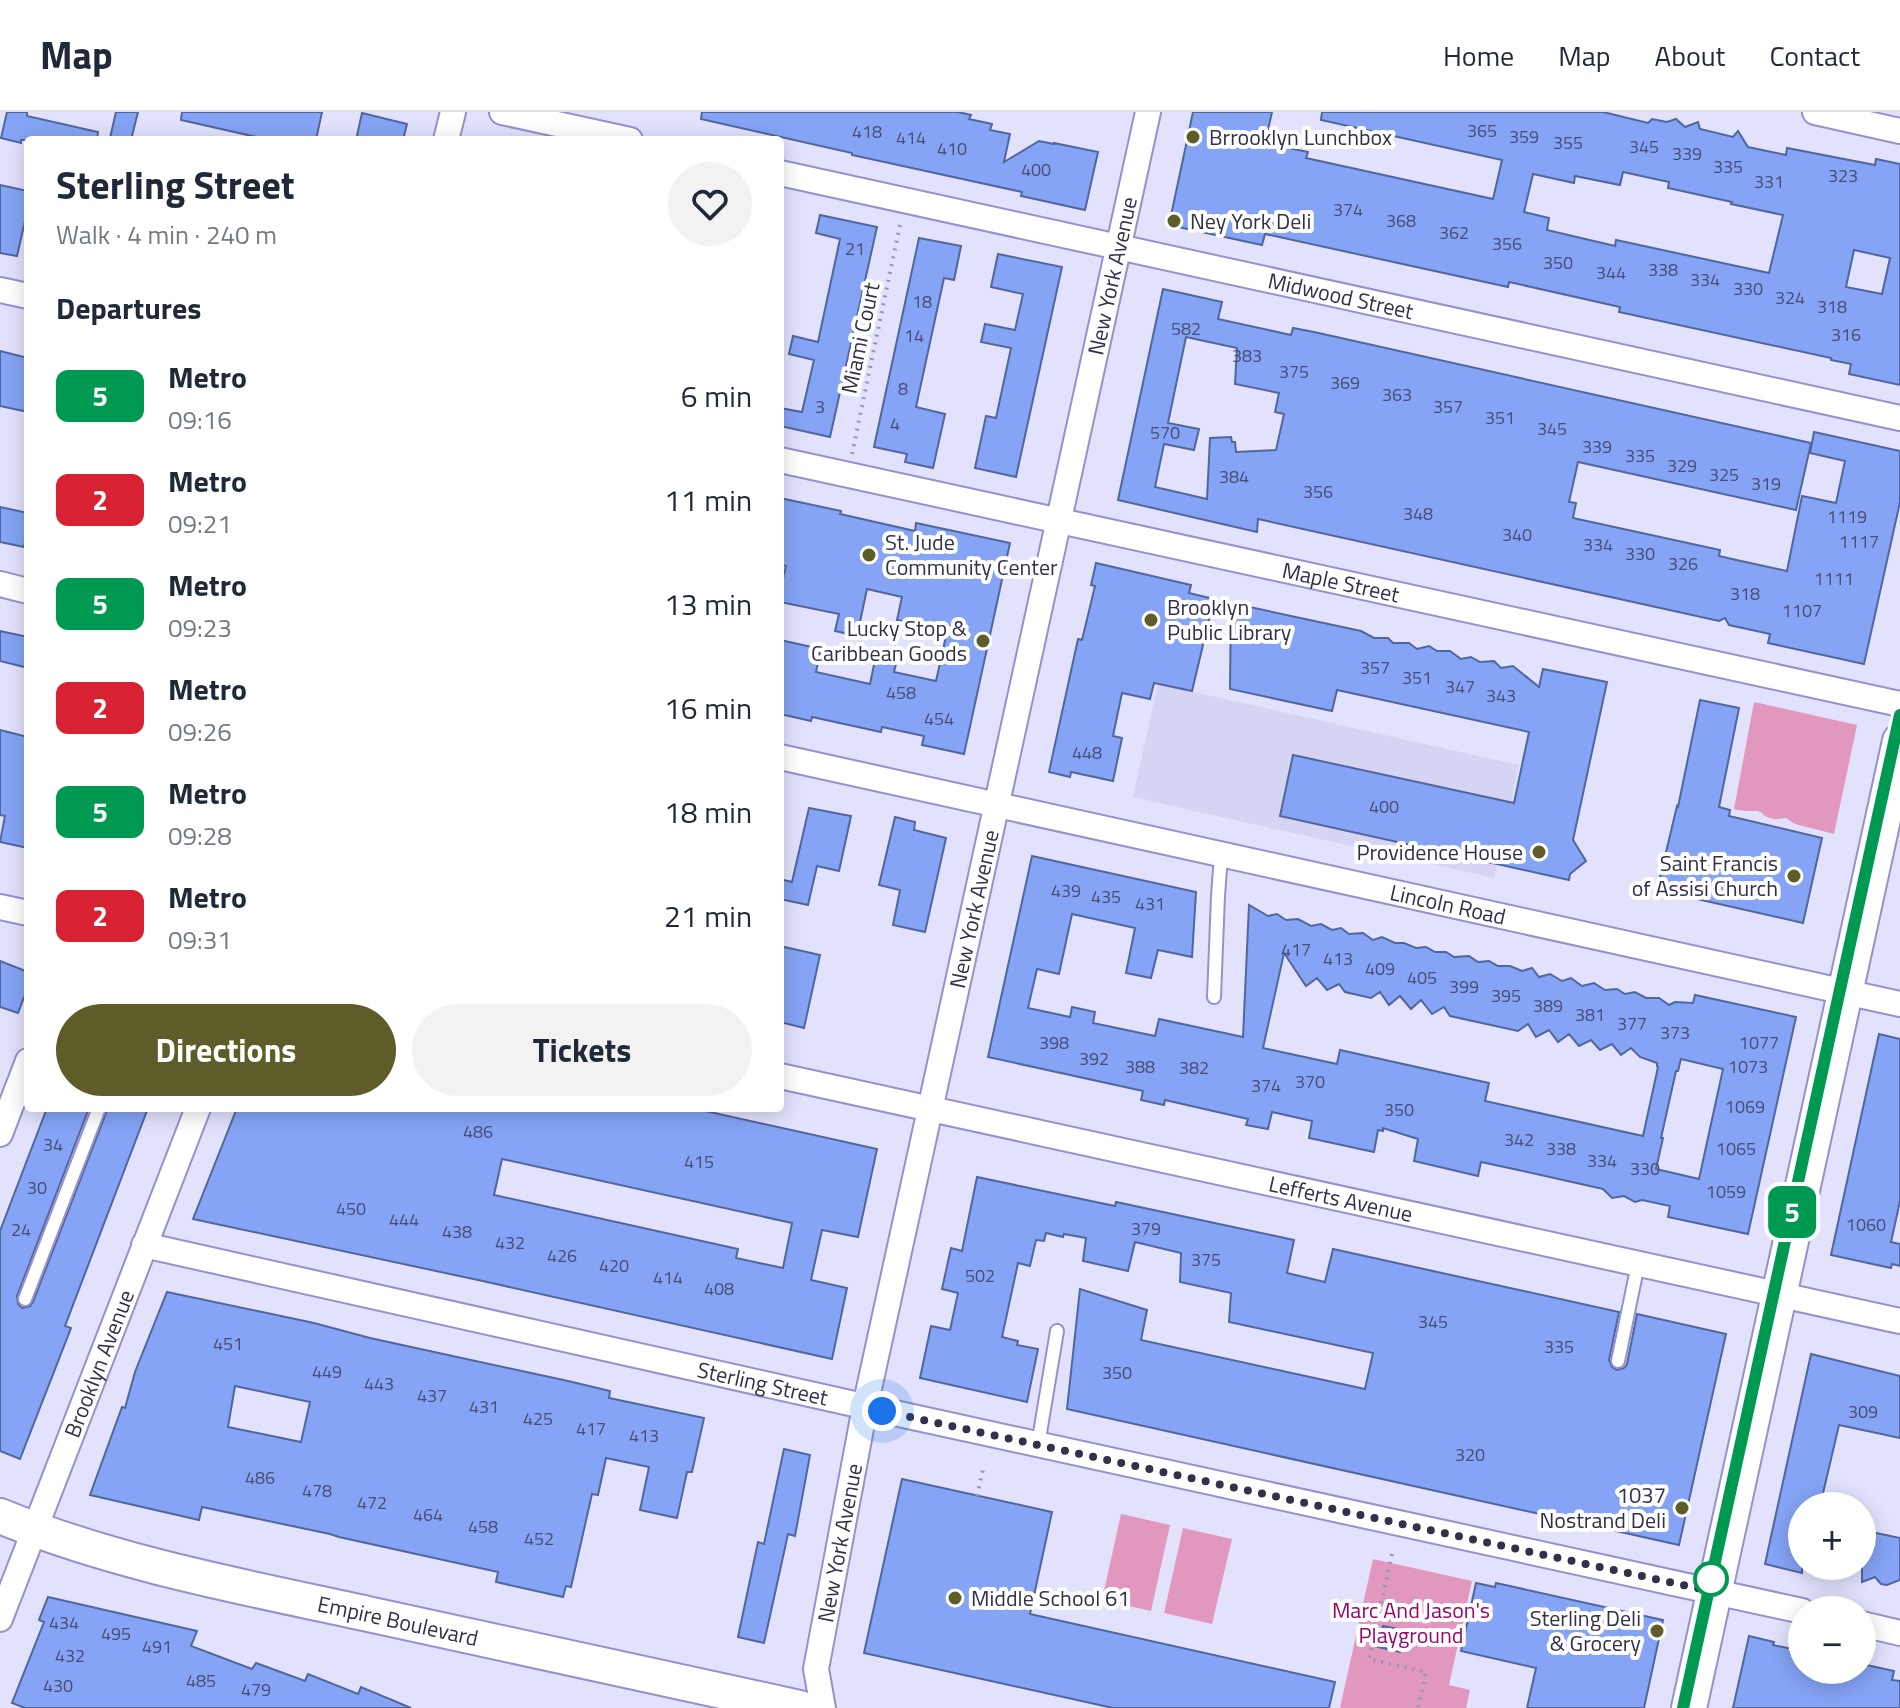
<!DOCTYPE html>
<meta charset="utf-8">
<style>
body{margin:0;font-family:"Titillium Web",sans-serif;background:#f2f2f3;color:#1f2937;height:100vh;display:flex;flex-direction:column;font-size:30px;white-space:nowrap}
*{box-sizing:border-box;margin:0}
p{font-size:26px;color:#747a83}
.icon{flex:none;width:44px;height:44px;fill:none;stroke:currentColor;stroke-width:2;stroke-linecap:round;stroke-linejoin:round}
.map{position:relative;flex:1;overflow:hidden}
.panel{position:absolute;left:24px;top:24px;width:760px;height:976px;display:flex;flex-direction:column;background:#fff;border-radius:8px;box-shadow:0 4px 20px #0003}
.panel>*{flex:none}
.badge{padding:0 16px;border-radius:12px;font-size:28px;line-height:52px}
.buttons{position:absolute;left:1788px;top:1380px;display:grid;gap:16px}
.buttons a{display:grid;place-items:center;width:88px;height:88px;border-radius:50%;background:#fff;box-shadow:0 4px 20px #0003;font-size:40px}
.you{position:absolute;width:40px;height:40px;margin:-20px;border:6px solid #fff;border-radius:50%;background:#1a73e8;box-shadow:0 0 0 12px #1a73e833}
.map>.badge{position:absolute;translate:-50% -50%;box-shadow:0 0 0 4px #fff}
h2{padding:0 32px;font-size:30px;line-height:72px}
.round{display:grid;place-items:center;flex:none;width:84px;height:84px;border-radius:42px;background:#f2f2f3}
.headline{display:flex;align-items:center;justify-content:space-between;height:136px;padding:0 32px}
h1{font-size:38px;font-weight:700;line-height:60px}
.cta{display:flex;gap:16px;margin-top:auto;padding:16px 32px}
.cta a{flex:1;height:92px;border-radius:48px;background:#5e5c29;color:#fff;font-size:32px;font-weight:700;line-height:92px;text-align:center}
.cta a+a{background:#f2f2f3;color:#1f2937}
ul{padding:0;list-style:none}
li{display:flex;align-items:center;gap:24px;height:104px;padding:0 32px}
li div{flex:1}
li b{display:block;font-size:30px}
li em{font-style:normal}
li .badge{min-width:88px;font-weight:700;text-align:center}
header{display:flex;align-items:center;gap:48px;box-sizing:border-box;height:112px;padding:0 40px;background:#fff;border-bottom:2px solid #e0e1e3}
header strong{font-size:38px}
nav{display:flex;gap:44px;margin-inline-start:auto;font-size:28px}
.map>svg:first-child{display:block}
.built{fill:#d5d4f2}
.green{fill:#e298be}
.building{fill:#85a4f6;stroke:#51669d;stroke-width:2;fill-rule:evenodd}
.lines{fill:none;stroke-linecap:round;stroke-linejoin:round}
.lane-casing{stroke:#9690cf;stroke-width:16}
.street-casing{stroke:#9690cf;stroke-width:28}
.secondary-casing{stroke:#9690cf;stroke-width:38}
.path{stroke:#9897b2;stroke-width:4;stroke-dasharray:2 6;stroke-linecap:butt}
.lane{stroke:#fff;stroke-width:12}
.street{stroke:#fff;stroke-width:24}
.secondary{stroke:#fff;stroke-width:34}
.line-casing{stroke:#fff;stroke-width:18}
.line{stroke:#009952;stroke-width:12}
.walk{stroke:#32304a;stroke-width:8;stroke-dasharray:0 14.4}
.poi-dot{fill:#5e5c29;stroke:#fff;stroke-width:3}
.stop-dot{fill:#fff;stroke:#009952;stroke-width:4}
.labels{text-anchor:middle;stroke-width:8;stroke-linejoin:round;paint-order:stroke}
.number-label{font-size:18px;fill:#474d75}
.poi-label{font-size:22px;fill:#32304a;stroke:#fff;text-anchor:start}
.street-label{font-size:22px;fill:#32304a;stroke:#fff}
.park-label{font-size:22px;fill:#980868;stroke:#fff}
</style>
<header>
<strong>Map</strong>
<nav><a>Home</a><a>Map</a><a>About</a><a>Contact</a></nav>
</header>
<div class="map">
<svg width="1900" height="1596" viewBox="0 0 1900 1596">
<rect width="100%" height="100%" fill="#e3e2fd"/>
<path class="built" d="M1158,572l361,81 -25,113 -361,-81z"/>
<g class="green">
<path d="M1754,590l103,23 -23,109 -39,-10 -9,-6c-7,1 -12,2 -19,-1 -7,-4 -4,-6 -13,-6 -7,0 -12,0 -20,-2z"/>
<path d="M1121,1402l49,11 -19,86 -49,-11z"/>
<path d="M1183,1416l49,11 -20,85 -48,-11z"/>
<path d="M1373,1447l99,22 -23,104 21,5 -4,18h-126z"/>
</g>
<g class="building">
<path d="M7,0h20v4l71,16 -1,8h-76v3l-20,-5z"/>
<path d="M116,0h22l-7,28 -21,-2z"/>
<path d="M182,0h140l-6,28h-46l-89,-20z"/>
<path d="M702,0h256l13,3 -2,4 23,5 -2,6 20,4 -6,28 35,-21 15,3v-1l44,9 -13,58 -64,-14 1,-4 -170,-37v-2l-151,-34z"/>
<path d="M1193,0h79l-7,31 43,9 -2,6 187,41 9,-39 -181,-40 1,-8h281l45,11 4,-4 15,3 9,-3 9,8 13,-5 2,7 33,8 5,-6 10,16 38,8 1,-7 88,17 1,-6 24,5v221l-51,-11 2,-10 -20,-4v-2l-212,-46 1,-5 -111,-25 -1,5 -243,-53 -3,11 -93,-20zM1623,60l46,10 -1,6 64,14 -1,2 52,11 -14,58 -153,-33 -1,6 -68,-16 2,-12 -25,-6 9,-38 41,9 1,-7 45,9zM1854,138l36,8 -8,36 -36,-7z"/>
<path d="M362,1l45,11 -4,16h-47z"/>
<path d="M0,73l28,6v17l-11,48 -17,-3z"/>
<path d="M820,103l57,12 -47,210 -50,-11v-18l22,4 12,-52 -25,-6 4,-18 25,6 22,-103 -24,-6z"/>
<path d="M919,126l42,8 -7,34 -10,-2 -28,129 29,7 -12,54 -28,-6 2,-8 -33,-7z"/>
<path d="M998,142l64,13 -46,210 -41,-9 11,-52 10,2 15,-70 -30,-6 4,-18 30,6 8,-36 -32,-7z"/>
<path d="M1163,177l59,13 -4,17 73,16 2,-7 21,4 497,111 -15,67 -218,-48 -9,40 7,1 -3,15 147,32 -1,6 22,5 46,10 15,-75 34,7 9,-42 -35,-8 4,-21 86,19v51l-36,162 -96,-21 2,-9 -41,-9 -4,-7 -6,3 -461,-102 -1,13 -139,-32zM1186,225l51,11 -2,36 44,9 -4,19 9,2 -8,36 -40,2 -1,-10h-3l-1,-5 -21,1 -3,61 -52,-12 9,-43 30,6 5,-21 -31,-6z"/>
<path d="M0,239l28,7v54l-28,-6z"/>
<path d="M780,386l61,13 -1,3 75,17 1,-8 94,20 -46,211 -42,-9 2,-9 -42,-9 -1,5 -69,-15 -1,4 -31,-7v-74l41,9 -5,23 54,12 5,-24 21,4 -2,8 42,9 11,-49 -50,-12 5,-23 -35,-8 -10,47 -22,-5 4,-17 -59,-12v-11l6,-25 -6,-1z"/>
<path d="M0,395l28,6v17l-4,17 -24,-5z"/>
<path d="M1096,451l95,22 -2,8 25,6 -22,92 -38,-8 -4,16 -28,-6 -9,43 9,2 -9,43 -42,-9 -1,5 -21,-5 29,-133 4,1 13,-54 -4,-1z"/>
<path d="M1231,491l130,28 13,7h14l5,5h16l8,6 12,-3 8,5h13l11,8 10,-2 9,5 14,-1 7,7 12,-2 26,21 4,-18 64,13 -34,158 13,21 -16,13 -1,6 -289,-64 13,-61 221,48 15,-71 -192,-42 -5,21 -102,-22z"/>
<path d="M0,519l28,6v31l-28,-7z"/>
<path d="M1700,588l39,8 -20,99 11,3 -1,6 93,22 -19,85 -146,-33 20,-84 1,1z"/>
<path d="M0,618l28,7v111l-28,-6 5,-26 -5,-1z"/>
<path d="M809,696l42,8 -12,55 -22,-5 -9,39 -28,-6v-20l12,3z"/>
<path d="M895,705l20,5 -1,8 32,8 -21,94 -32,-7 7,-35 -21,-5z"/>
<path d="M1032,744l164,36 -4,65 -34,-7 -7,28 -25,-5 9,-45 -63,-14 -13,60 -22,-5 -9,39 42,9 2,-10 23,5 -2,11 62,13 4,-17 84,18 6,-132 19,11 9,-2 9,6 12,-1 13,7 10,-2 11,6 9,-2 8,6 14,-1 10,7 9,-3 13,6h9l12,5 10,-1 9,5h11l8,5 15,-1 9,6 11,-1 9,5h12l12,5 10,-3 7,9 11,-3 12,7 9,-3 11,8 12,-3 11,7 12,-1 8,5 10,-2 11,6h13l10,7 6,-3 18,1 2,-8 101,22 -48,217 -80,-17 2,-11 -28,-6 -7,2 -11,-6 -12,2 -9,-9 -80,-18 -42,-9 -3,14 -64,-15 4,-22 -35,-11v3l-5,-1 -4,22 -65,-14 3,-17 -40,-9 -4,17 -22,-4 2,-6 -83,-19 -1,5 -23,-5 2,-9 -155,-34zM1284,841l22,33 11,-8 10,12 12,-6 6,8 26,6 9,-6 9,13 11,-9 11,13 10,-9 11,14 12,-7 6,9 68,15 10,-7 8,13 13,-7 9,12 11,-8 10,12 12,-6 9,10 12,-6 9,11 10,-7 9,9 17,6v3l1,1 -15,69 -158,-35 4,-18 -149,-33 -3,14 -74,-16zM1681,947l42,10 -24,110 -43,-10 7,-31h-2l15,-67h2z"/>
<path d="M780,834l40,9 -16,73 -24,-6z"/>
<path d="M0,849l28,11v15l-10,26 -18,-6z"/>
<path d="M1879,922l21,5v162l-9,41 9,2v22l-8,-2 -1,4 -60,-13z"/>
<path d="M47,996h42l-72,188 1,8 4,4 8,-2 3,-4 75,-194h40l-83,218 6,2 -51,131 -20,-8v-220z"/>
<path d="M237,996h455l185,41 -19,88 -36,-7 -11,50 36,8 -15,71 -354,-79 -285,-61zM502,1047l290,64 -9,45 -47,-10 2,-9 -244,-54z"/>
<path d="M977,1065l138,29 1,-4 178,38 -7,33 38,9 8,-33 286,63 -10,48 3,7 5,3 7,-2 3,-4 10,-50 89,20 -47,211 -612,-136 13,-120 67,21 -6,30 224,49 8,-36 -144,-31 2,-29 -51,-11 1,-29 -46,-11 -7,29 -45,-10 3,-23 -22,-4 -1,3 -17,-4 -2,8 -8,-1 -6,26 -12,-3 -16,74 16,4 -1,4 21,4 -11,53 -107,-24 11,-52 19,4 8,-37 -16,-4 9,-41 11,3z"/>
<path d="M167,1180l147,31 56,15 198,43 42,10 -1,7 95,20 -12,54h-5l-10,46 -37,-8 9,-43 -43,-9 -8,37 -6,-1 -21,93 -5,-1 -3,11 -67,-15 2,-10 -159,-35 -9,-3 -128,-27 -3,13 -109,-25 32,-88 3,1 10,-36zM235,1274l75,16 -9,40 -73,-15z"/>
<path d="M1811,1242l89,22v62l-61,-13 -19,81h-18v67l-37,-9z"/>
<path d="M784,1337l26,6 -15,81 -7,-2 -24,109 -26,-6 20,-95 6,2z"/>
<path d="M902,1367l150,33 -22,102 305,68 -6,26h-216l-249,-55z"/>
<path d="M1862,1418l38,8v42l-13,5 -6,-1 -6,-7 -13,5z"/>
<path d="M1476,1471l19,4 1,-4 167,37 -19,88h-117l9,-40 -75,-17z"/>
<path d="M48,1485l149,34 -6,15 61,23 4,-6 49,18 3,-7 50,20 3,-7 50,21h-386l-13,-5 32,-81 -5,-2z"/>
<path d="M1383,1514l21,4 -4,22 -22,-5z"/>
<path d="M1749,1524l25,6 -1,3 29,6v19h60v-6l32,7 -2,9 8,1v27h-167z"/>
</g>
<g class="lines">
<g class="lane-casing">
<g id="lane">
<path d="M1214,885l4,-101 3,-41"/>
<path d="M25,1187l74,-191"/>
<path d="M1618,1249l20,-97"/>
<path d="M1038,1333l19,-114"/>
</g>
</g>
<g class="street-casing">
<g id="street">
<path d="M502,0l128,28"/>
<path d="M1815,0l85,19"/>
<path d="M446,28l7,-28"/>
<path id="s1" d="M780,61l1120,245"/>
<path d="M0,178l28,6"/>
<path id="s2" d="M780,348l1120,244"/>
<path d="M0,472l28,7"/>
<path id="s3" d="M780,645l1120,247"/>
<path d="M0,795l28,6"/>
<path id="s4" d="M780,964l1120,245"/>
<path d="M0,1022l28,-73"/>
<path id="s5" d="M144,1133l755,169 903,197"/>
<path id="s6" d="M0,1507l198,-511"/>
<path d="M1862,1512l38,9"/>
<path id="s7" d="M823,1596l-7,-39 49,-262 283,-1295"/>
</g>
</g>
<g class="secondary-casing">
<g id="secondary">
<path id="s8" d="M0,1404c118,48 244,71 368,98 144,32 288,64 432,94"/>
<path d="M1689,1596l211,-967"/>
</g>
</g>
<g class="path">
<path d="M852,342l48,-229"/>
<path d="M977,1384l7,-31"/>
<path d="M1392,1442l-23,105 57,13 -8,36"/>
</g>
<use href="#lane" class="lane"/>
<use href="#street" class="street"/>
<use href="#secondary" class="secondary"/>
</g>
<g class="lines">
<g class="line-casing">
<path id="line" d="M1683,1596l217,-993"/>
</g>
<use href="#line" class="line"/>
<path class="walk" d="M882,1299l833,181 -4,-13"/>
</g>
<g class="poi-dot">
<circle cx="1193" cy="25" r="8"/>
<circle cx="1174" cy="109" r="8"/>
<circle cx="869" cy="443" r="8"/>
<circle cx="1151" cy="508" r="8"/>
<circle cx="983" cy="529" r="8"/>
<circle cx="1539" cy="740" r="8"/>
<circle cx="1794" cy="764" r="8"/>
<circle cx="1682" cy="1396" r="8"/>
<circle cx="955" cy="1486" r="8"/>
<circle cx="1657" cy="1519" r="8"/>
</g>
<circle class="stop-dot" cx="1711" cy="1467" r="16"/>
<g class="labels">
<g class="number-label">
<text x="1482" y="25">365</text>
<text x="867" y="26">418</text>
<text x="1524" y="31">359</text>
<text x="911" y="32">414</text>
<text x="1568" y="37">355</text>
<text x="1644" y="41">345</text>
<text x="952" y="43">410</text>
<text x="1687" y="48">339</text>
<text x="1728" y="61">335</text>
<text x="1036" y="64">400</text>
<text x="1843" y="70">323</text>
<text x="1769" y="76">331</text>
<text x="1348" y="104">374</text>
<text x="1401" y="115">368</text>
<text x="1454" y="127">362</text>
<text x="1507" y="138">356</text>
<text x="855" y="143">21</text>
<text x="1558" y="157">350</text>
<text x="1663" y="164">338</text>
<text x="1611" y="167">344</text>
<text x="1705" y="174">334</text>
<text x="1748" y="183">330</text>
<text x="1790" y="192">324</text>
<text x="922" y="196">18</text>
<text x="1832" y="201">318</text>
<text x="1186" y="223">582</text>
<text x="1846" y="229">316</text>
<text x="914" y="230">14</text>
<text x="1247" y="250">383</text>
<text x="1294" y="266">375</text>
<text x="1345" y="277">369</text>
<text x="903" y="283">8</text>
<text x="1397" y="289">363</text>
<text x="820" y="301">3</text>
<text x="1448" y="301">357</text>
<text x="1500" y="312">351</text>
<text x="895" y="318">4</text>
<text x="1552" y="323">345</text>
<text x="1165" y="327">570</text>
<text x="1597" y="341">339</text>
<text x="1640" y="350">335</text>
<text x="1682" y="360">329</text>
<text x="1724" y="369">325</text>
<text x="1234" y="371">384</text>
<text x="1766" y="378">319</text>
<text x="1318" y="386">356</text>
<text x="1418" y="408">348</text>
<text x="1847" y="411">1119</text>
<text x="1517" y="429">340</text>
<text x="1859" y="436">1117</text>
<text x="1598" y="439">334</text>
<text x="1640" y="448">330</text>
<text x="1683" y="458">326</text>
<text x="1834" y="473">1111</text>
<text x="1745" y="488">318</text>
<text x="1802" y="505">1107</text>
<text x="1375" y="562">357</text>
<text x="1417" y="572">351</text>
<text x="1460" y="581">347</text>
<text x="901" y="587">458</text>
<text x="1501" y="590">343</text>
<text x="939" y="613">454</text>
<text x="1087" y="647">448</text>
<text x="1384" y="701">400</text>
<text x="1066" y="785">439</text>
<text x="1106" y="791">435</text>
<text x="1150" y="798">431</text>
<text x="1296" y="844">417</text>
<text x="1338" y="853">413</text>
<text x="1380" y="863">409</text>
<text x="1422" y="872">405</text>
<text x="1464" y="881">399</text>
<text x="1506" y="890">395</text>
<text x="1548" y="900">389</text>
<text x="1590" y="909">381</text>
<text x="1632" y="918">377</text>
<text x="1675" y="927">373</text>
<text x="1054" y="937">398</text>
<text x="1759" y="937">1077</text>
<text x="1094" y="953">392</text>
<text x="1140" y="961">388</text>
<text x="1748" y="961">1073</text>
<text x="1194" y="962">382</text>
<text x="1310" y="976">370</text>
<text x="1266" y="980">374</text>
<text x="1745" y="1001">1069</text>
<text x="1399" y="1004">350</text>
<text x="478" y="1026">486</text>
<text x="1519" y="1034">342</text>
<text x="53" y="1039">34</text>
<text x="1561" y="1043">338</text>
<text x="1736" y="1043">1065</text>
<text x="1602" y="1055">334</text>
<text x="699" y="1056">415</text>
<text x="1645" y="1063">330</text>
<text x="37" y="1082">30</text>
<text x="1726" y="1086">1059</text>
<text x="351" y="1103">450</text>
<text x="404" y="1114">444</text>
<text x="1866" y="1119">1060</text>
<text x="1146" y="1123">379</text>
<text x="21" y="1124">24</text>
<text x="457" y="1126">438</text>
<text x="510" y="1137">432</text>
<text x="562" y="1150">426</text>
<text x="1206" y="1154">375</text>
<text x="614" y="1160">420</text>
<text x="980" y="1170">502</text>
<text x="668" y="1172">414</text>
<text x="719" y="1183">408</text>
<text x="1433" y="1216">345</text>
<text x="228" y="1238">451</text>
<text x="1559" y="1241">335</text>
<text x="327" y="1266">449</text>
<text x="1117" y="1267">350</text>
<text x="379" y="1278">443</text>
<text x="432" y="1290">437</text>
<text x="484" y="1301">431</text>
<text x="1863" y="1306">309</text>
<text x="538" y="1313">425</text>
<text x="591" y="1323">417</text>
<text x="644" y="1330">413</text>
<text x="1470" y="1349">320</text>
<text x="260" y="1372">486</text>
<text x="317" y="1385">478</text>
<text x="372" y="1397">472</text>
<text x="428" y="1409">464</text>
<text x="483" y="1421">458</text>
<text x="539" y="1433">452</text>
<text x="64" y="1517">434</text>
<text x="116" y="1528">495</text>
<text x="157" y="1541">491</text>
<text x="70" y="1550">432</text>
<text x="201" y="1575">485</text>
<text x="58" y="1580">430</text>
<text x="256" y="1584">479</text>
</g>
<g class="poi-label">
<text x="1209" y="33">Brrooklyn Lunchbox</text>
<text x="1190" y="117">Ney York Deli</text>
<text x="885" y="438">St. Jude<tspan x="885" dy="25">Community Center</tspan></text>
<text x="1167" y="503">Brooklyn<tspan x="1167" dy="25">Public Library</tspan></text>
<text x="967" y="524" text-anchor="end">Lucky Stop &amp;<tspan x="967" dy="25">Caribbean Goods</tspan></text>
<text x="1523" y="748" text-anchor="end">Providence House</text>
<text x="1778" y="759" text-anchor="end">Saint Francis<tspan x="1778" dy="25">of Assisi Church</tspan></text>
<text x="1666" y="1391" text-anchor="end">1037<tspan x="1666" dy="25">Nostrand Deli</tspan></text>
<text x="971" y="1494">Middle School 61</text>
<text x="1641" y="1514" text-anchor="end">Sterling Deli<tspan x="1641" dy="25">&amp; Grocery</tspan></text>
</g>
<g class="street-label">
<text dy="8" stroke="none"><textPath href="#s7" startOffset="1464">New York Avenue</textPath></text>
<text dy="8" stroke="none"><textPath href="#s1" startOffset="574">Midwood Street</textPath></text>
<text transform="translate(860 226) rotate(-78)" y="8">Miami Court</text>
<text dy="8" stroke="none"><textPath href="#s2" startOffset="574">Maple Street</textPath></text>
<text dy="8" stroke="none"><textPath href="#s3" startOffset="684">Lincoln Road</textPath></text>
<text dy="8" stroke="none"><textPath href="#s7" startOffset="816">New York Avenue</textPath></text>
<text dy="8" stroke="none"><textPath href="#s4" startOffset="574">Lefferts Avenue</textPath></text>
<text dy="8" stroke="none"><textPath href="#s6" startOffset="274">Brooklyn Avenue</textPath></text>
<text dy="8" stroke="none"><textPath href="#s5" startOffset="634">Sterling Street</textPath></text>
<text dy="8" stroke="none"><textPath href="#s7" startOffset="168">New York Avenue</textPath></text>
<text dy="8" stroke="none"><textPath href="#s8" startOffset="412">Empire Boulevard</textPath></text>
</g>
<g class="park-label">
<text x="1411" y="1506">Marc And Jason's<tspan x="1411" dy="25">Playground</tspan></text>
</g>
</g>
</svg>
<div class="buttons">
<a>+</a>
<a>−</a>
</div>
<div class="you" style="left:882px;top:1299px"></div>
<b class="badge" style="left:1792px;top:1100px;background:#009952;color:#fff">5</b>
<section class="panel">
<div class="headline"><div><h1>Sterling Street</h1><p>Walk · 4 min · 240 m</p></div><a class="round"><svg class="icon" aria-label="heart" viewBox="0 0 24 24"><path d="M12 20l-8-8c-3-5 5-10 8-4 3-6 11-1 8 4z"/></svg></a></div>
<h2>Departures</h2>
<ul>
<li><span class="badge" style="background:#009952;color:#fff">5</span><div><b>Metro</b><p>09:16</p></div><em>6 min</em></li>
<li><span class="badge" style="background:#d82233;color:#fff">2</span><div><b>Metro</b><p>09:21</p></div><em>11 min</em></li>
<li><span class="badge" style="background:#009952;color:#fff">5</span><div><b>Metro</b><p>09:23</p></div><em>13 min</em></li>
<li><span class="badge" style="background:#d82233;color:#fff">2</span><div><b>Metro</b><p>09:26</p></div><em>16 min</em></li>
<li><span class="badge" style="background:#009952;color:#fff">5</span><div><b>Metro</b><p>09:28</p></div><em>18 min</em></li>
<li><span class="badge" style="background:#d82233;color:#fff">2</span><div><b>Metro</b><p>09:31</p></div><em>21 min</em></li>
</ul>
<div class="cta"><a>Directions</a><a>Tickets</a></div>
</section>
</div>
